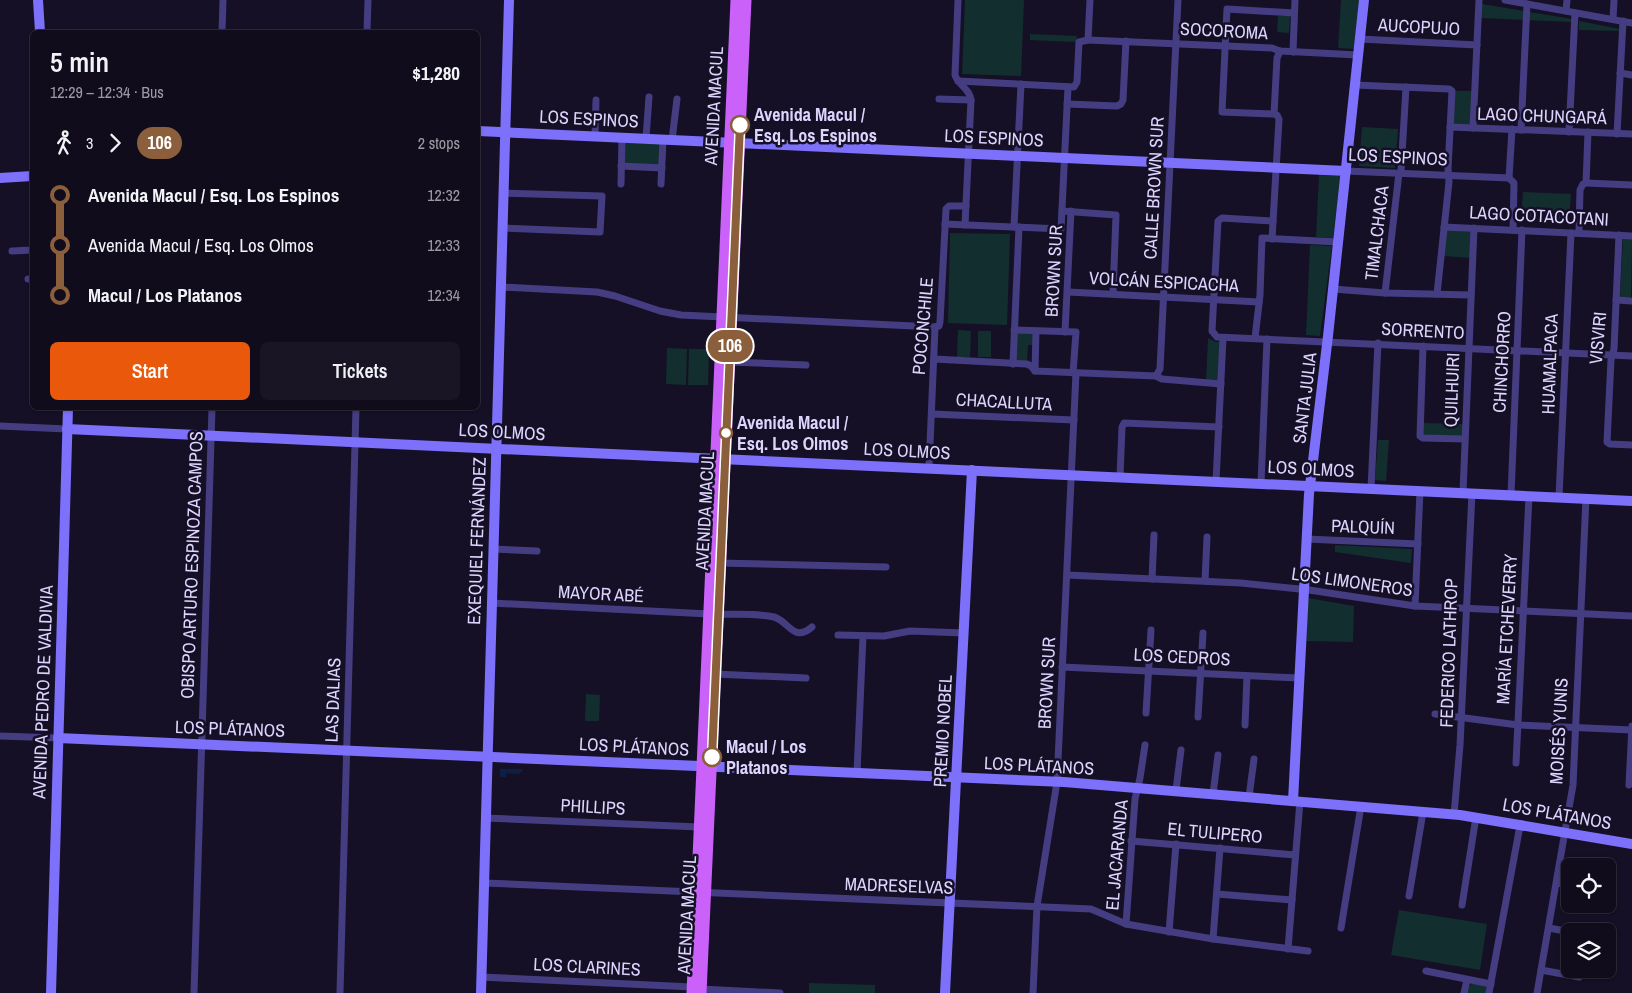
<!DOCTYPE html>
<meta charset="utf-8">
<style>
body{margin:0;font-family:"Archivo Narrow",sans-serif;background:#191525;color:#f1f3f6;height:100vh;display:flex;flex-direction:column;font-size:19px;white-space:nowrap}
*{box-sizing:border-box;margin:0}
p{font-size:16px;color:#9c9ba3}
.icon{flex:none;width:28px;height:28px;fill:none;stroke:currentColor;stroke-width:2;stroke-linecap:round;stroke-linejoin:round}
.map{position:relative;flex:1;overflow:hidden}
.panel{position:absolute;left:30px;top:30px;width:450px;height:380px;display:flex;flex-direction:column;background:#100c1c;border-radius:8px;box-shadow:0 1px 4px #0004,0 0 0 1px #302c3b}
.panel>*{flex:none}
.badge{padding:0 10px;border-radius:16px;font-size:18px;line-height:32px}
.fabs{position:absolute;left:1561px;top:858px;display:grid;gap:10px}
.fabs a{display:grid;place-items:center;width:55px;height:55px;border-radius:8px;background:#100c1c;box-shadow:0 1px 4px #0004,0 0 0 1px #302c3b;font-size:25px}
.map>.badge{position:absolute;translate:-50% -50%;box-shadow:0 0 0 2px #fff}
.legs{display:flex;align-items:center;gap:8px;height:55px;padding:0 20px;font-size:16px}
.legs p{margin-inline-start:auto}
.summary{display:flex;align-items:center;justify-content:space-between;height:85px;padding:0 20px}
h1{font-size:28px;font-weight:600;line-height:38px}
.action{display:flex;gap:10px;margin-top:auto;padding:10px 20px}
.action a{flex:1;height:58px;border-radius:8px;background:#ea580c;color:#fff;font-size:20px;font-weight:600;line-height:58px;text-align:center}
.action a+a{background:#191525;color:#f1f3f6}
ul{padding:0 20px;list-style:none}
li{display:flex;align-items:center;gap:18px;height:50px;font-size:19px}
li i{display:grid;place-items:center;width:8px;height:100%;margin:0 6px;background:currentColor}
li i::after{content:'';width:12px;height:12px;margin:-6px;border:4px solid;border-radius:50%;background:#100c1c}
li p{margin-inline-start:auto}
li:first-child i{background:linear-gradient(#0000 50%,currentColor 0)}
li:last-child i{background:linear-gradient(currentColor 50%,#0000 0)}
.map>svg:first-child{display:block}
.green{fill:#132e2f}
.water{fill:#0e1f46}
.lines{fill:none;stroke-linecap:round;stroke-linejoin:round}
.street{stroke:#443d82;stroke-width:7}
.secondary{stroke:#7d70fa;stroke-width:10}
.primary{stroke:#ca61f9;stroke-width:11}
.line-1-casing{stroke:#fff;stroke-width:11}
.line-1{stroke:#8b5e3c;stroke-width:8}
.stop-1-dot{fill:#fff;stroke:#8b5e3c;stroke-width:2.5}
.labels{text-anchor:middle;stroke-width:5;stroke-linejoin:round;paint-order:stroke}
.street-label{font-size:18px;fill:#ddd5fe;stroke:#151025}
.stop-label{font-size:18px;font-weight:bold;fill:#ddd5fe;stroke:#151025;text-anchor:start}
</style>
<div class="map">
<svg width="1632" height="993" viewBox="0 0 1632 993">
<rect width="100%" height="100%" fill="#151025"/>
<g class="green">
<path d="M965,0h59l-3,76 -59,-2z"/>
<path d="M1341,0h18l-3,49 -18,-1z"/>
<path d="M1482,4l90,15v3l-91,-4z"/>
<path d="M1278,16h12l-1,17 -12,-1z"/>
<path d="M1579,21l41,8v2l-41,-1z"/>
<path d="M1030,34l47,2 -1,6 -46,-2z"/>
<path d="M1454,91h18l-1,34 -18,-1z"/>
<path d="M1362,127l36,2 -3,39 -36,-2z"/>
<path d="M622,137l41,2 -1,29 -41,-2z"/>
<path d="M1319,175l21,1 -7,62 -17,-1z"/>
<path d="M1523,192l48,2 -2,28 -48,-3z"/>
<path d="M1445,230l26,2 -1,26 -26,-2z"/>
<path d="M950,233l60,1 -3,91 -59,-2z"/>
<path d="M1623,238l9,1 -1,58h-11z"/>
<path d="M1310,245l22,1 -12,90 -14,-1z"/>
<path d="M958,330l13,1 -1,26h-13z"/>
<rect x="978" y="331" width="13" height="26"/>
<path d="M1016,332l18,1 -1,12h-5l-1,16h-12z"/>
<path d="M1208,338l8,4h4l-2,39h-12z"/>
<path d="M667,348l20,1 -1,36 -20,-1z"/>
<path d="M689,349h20l-1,36h-20z"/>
<path d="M1423,423l40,1v12l-41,-1z"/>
<path d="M1378,440h11l-3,41 -11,-1z"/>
<path d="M1335,545l77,4 -1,14 -76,-11z"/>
<path d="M1308,598l46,8 -1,36 -47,-1z"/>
<path d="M586,694l14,1 -1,26h-14z"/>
<path d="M1399,910l88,14 -7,46 -89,-15z"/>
<path d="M809,983l66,2v8h-66z"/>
<path d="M1473,983l13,3v7h-19l2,-7z"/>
</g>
<path class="water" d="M500,769h23l-1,3h-2v2l-14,-1v4h-6z"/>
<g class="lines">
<g class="street">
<path d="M958,0l-3,75c3,10 15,14 16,25l-6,125"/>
<path d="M1505,0l127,23"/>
<path d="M1566,11l1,-11"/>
<path d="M1613,19l1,-19"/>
<path d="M222,32l1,-32"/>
<path d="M367,32l1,-32"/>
<path d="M1360,39l117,6"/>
<path d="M1088,40l184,8 8,3 78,4"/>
<path d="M1293,52l2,-52"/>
<path d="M1620,73l12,2"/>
<path d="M958,81l116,6 3,-5 2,-40 9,-2 2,-40"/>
<path d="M1355,85l94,4 3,2 -4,78 1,13 -12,112"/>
<path d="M939,99l32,1"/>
<path d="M1067,104l50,2 4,-2 2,-4 3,-59"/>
<path d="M1274,114l-52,-2 5,-103 67,4"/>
<path d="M1450,127l182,7"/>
<path d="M1473,128l6,-128"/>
<path d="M1521,130l6,-126"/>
<path d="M1569,132l6,-119"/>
<path d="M1617,134l6,-113"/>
<path d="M595,136l1,-36"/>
<path d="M646,138l3,-41"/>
<path d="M672,140l5,-41"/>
<path d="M621,166l41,2"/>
<path d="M1346,171l163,7"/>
<path d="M1509,178l5,5 -1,47"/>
<path d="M1509,178l3,-49"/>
<path d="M1586,183l46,2"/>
<path d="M621,184l1,-47"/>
<path d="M661,184l2,-45"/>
<path d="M1062,211l54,4 -3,79"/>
<path d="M1273,221l-51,-3 -4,3 -6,110 5,6 415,19"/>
<path d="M945,224l116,5 7,-142"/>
<path d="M1014,227l7,-143"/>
<path d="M1444,227l188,9"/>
<path d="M502,228l98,4 2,-36 -99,-3"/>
<path d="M1579,233l1,-43 3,-6 3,-1 2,-51"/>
<path d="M1619,235l-5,114 -3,11 -4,82 3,2 22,1"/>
<path d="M1272,239l7,-120 -2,-4 -3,-1 3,-56 3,-7"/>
<path d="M12,251l20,-1"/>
<path d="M28,279h4"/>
<path d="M501,287l96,5 18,4 45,15 21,4 254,12"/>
<path d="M1333,289l52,4 86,2"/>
<path d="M1068,292l191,10"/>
<path d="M1385,293l14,-120 2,-2 5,-84"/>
<path d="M1616,300l16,1"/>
<path d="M1014,330l62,2 -3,41"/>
<path d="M1065,332l6,-121"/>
<path d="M1255,338l5,-43 2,-57 76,4"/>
<path d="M1423,346l-3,90 3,2 42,1"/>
<path d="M934,359l93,5 4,2 4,5 121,5 6,3 59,5"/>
<path d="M729,362l77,3"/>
<path d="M1013,364l6,-137"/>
<path d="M1035,371l1,-40"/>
<path d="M1156,376l4,-7 18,-369"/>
<path d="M932,414l142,6"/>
<path d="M0,426l67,3"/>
<path d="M929,468l6,-141 4,-1 1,-4 6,-113 3,-3h17"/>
<path d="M1120,477l2,-50 2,-4 95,4"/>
<path d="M1216,481l7,-143"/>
<path d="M1261,483l6,-144"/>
<path d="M1371,488l7,-145"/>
<path d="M1463,492l11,-264"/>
<path d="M1511,495l11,-265"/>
<path d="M1559,497l12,-264"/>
<path d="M1306,539l112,5"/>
<path d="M493,549l44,2"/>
<path d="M718,563l168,4"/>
<path d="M1067,575l174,8 68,7 106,16 217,10"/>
<path d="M1152,579l2,-44"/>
<path d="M1205,581l2,-44"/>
<path d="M492,603l217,11"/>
<path d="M1415,606l5,-115"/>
<path d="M718,614c18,1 39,-1 56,3 15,4 19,26 38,10"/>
<path d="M838,635l46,1 26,-5 54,2"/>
<path d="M1062,667l237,11"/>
<path d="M715,674l91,4"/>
<path d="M1146,713l5,-83"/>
<path d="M1435,714l83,11 114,5"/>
<path d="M1198,717l5,-84"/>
<path d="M1245,725l2,-49"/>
<path d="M0,736l58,2"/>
<path d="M1516,763l13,-267"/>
<path d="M857,773l6,-137"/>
<path d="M1629,785l3,-59"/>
<path d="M1176,790l5,-40"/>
<path d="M1213,794l5,-39"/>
<path d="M1249,797l5,-38"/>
<path d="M1454,815l6,-70 12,-252"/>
<path d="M486,818l213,9"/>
<path d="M1131,841l164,14"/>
<path d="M484,883l607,26 35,15 87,15 95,12"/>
<path d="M1557,883l13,2"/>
<path d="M1217,894l75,6"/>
<path d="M1409,896l14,-84"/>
<path d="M1462,905l14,-88"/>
<path d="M1126,924l9,-125 5,-21 5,-33"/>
<path d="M1341,928l20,-122"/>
<path d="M1549,928l21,4"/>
<path d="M1169,932l7,-88"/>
<path d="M1213,939l7,-91"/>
<path d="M1288,949l12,-148"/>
<path d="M1541,970l38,7"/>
<path d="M1426,971l65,13"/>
<path d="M481,977l211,10"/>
<path d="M701,989l79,4"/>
<path d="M194,993l18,-585"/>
<path d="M340,993l16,-585"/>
<path d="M1033,993l4,-87 20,-124 19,-409"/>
<path d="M1464,993l3,-13"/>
<path d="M1489,993l30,-162 3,-7"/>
<path d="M1537,993l36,-208 13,-287"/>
</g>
<g class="secondary">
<path d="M38,0l2,32"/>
<path d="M478,131l868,40"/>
<path d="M0,178l32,-2"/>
<path d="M67,429l1565,72"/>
<path d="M58,738l1006,44 396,33 172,29"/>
<path d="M1293,801l16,-307 19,-158 36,-336"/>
<path d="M51,993l17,-585"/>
<path d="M481,993l28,-993"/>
<path d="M945,993l27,-523"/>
</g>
<g class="primary">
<path d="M692,993l44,-993"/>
<path d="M701,993l45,-993"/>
</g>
</g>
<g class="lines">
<g class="line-1-casing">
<path id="line-1" d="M712,757l28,-632"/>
</g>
<use href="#line-1" class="line-1"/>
</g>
<g class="stop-1-dot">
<circle cx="740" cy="125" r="9"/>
<circle cx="726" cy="433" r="6"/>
<circle cx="712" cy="757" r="9"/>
</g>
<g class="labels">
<g class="street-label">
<text transform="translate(1419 27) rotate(3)" y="6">AUCOPUJO</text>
<text transform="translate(1224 31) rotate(3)" y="6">SOCOROMA</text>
<text transform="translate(714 106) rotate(-87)" y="6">AVENIDA MACUL</text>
<text transform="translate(1542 116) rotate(2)" y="6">LAGO CHUNGARÁ</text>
<text transform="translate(589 119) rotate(3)" y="6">LOS ESPINOS</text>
<text transform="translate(994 138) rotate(3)" y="6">LOS ESPINOS</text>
<text transform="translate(1398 157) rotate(3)" y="6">LOS ESPINOS</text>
<text transform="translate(1154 188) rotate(-87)" y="6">CALLE BROWN SUR</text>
<text transform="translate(1539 216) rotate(3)" y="6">LAGO COTACOTANI</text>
<text transform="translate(1377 233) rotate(-83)" y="6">TIMALCHACA</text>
<text transform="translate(1054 271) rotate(-87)" y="6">BROWN SUR</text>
<text transform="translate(1164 282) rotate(3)" y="6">VOLCÁN ESPICACHA</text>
<text transform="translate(923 326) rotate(-85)" y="6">POCONCHILE</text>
<text transform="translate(1423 331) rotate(3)" y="6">SORRENTO</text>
<text transform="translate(1598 338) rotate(-85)" y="6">VISVIRI</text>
<text transform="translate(1502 362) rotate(-87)" y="6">CHINCHORRO</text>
<text transform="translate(1550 364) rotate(-88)" y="6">HUAMALPACA</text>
<text transform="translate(1452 390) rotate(-88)" y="6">QUILHUIRI</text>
<text transform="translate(1305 398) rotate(-83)" y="6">SANTA JULIA</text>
<text transform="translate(1004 402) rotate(3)" y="6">CHACALLUTA</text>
<text transform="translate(502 432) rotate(3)" y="6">LOS OLMOS</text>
<text transform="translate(907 451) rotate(3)" y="6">LOS OLMOS</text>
<text transform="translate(1311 469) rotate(3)" y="6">LOS OLMOS</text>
<text transform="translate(705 511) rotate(-87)" y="6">AVENIDA MACUL</text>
<text transform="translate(1363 527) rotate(2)" y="6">PALQUÍN</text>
<text transform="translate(477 541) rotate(-88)" y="6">EXEQUIEL FERNÁNDEZ</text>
<text transform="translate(192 565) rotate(-88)" y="6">OBISPO ARTURO ESPINOZA CAMPOS</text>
<text transform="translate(1352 582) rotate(8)" y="6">LOS LIMONEROS</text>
<text transform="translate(601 594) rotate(3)" y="6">MAYOR ABÉ</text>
<text transform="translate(1507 629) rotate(-87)" y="6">MARÍA ETCHEVERRY</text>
<text transform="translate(1449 653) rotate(-88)" y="6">FEDERICO LATHROP</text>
<text transform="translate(1182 657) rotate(3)" y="6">LOS CEDROS</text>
<text transform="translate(1047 683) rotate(-87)" y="6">BROWN SUR</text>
<text transform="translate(43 692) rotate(-88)" y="6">AVENIDA PEDRO DE VALDIVIA</text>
<text transform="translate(333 700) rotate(-88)" y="6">LAS DALIAS</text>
<text transform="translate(230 729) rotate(2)" y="6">LOS PLÁTANOS</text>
<text transform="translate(943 731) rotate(-87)" y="6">PREMIO NOBEL</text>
<text transform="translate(1559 731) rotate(-87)" y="6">MOISÉS YUNIS</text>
<text transform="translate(634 747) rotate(3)" y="6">LOS PLÁTANOS</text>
<text transform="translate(1039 766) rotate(3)" y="6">LOS PLÁTANOS</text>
<text transform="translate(593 807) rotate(3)" y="6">PHILLIPS</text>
<text transform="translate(1557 814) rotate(10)" y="6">LOS PLÁTANOS</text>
<text transform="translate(1215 833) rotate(5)" y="6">EL TULIPERO</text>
<text transform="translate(1117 855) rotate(-85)" y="6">EL JACARANDA</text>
<text transform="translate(899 886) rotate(2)" y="6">MADRESELVAS</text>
<text transform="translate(687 915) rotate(-87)" y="6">AVENIDA MACUL</text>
<text transform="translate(587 967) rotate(3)" y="6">LOS CLARINES</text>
</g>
<g class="stop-label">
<text x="754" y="121">Avenida Macul /<tspan x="754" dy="21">Esq. Los Espinos</tspan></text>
<text x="737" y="429">Avenida Macul /<tspan x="737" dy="21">Esq. Los Olmos</tspan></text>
<text x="726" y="753">Macul / Los<tspan x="726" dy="21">Platanos</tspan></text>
</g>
</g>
</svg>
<div class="fabs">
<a><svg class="icon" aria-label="locate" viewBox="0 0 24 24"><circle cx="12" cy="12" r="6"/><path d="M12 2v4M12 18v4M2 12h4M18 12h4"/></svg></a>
<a><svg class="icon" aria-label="layers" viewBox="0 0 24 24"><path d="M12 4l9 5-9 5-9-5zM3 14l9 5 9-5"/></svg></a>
</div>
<b class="badge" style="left:730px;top:346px;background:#8b5e3c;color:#fff">106</b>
<section class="panel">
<div class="summary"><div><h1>5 min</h1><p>12:29 – 12:34 · Bus</p></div><b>$1,280</b></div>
<div class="legs"><svg class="icon" aria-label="walk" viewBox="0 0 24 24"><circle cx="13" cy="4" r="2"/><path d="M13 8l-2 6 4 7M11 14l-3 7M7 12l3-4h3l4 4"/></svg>3<svg class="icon" aria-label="forward" viewBox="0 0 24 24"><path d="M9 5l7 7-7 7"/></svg><b class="badge" style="background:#8b5e3c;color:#fff">106</b><p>2 stops</p></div>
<ul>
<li><i style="color:#8b5e3c"></i><b>Avenida Macul / Esq. Los Espinos</b><p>12:32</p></li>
<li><i style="color:#8b5e3c"></i><span>Avenida Macul / Esq. Los Olmos</span><p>12:33</p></li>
<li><i style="color:#8b5e3c"></i><b>Macul / Los Platanos</b><p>12:34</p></li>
</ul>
<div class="action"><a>Start</a><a>Tickets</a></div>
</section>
</div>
